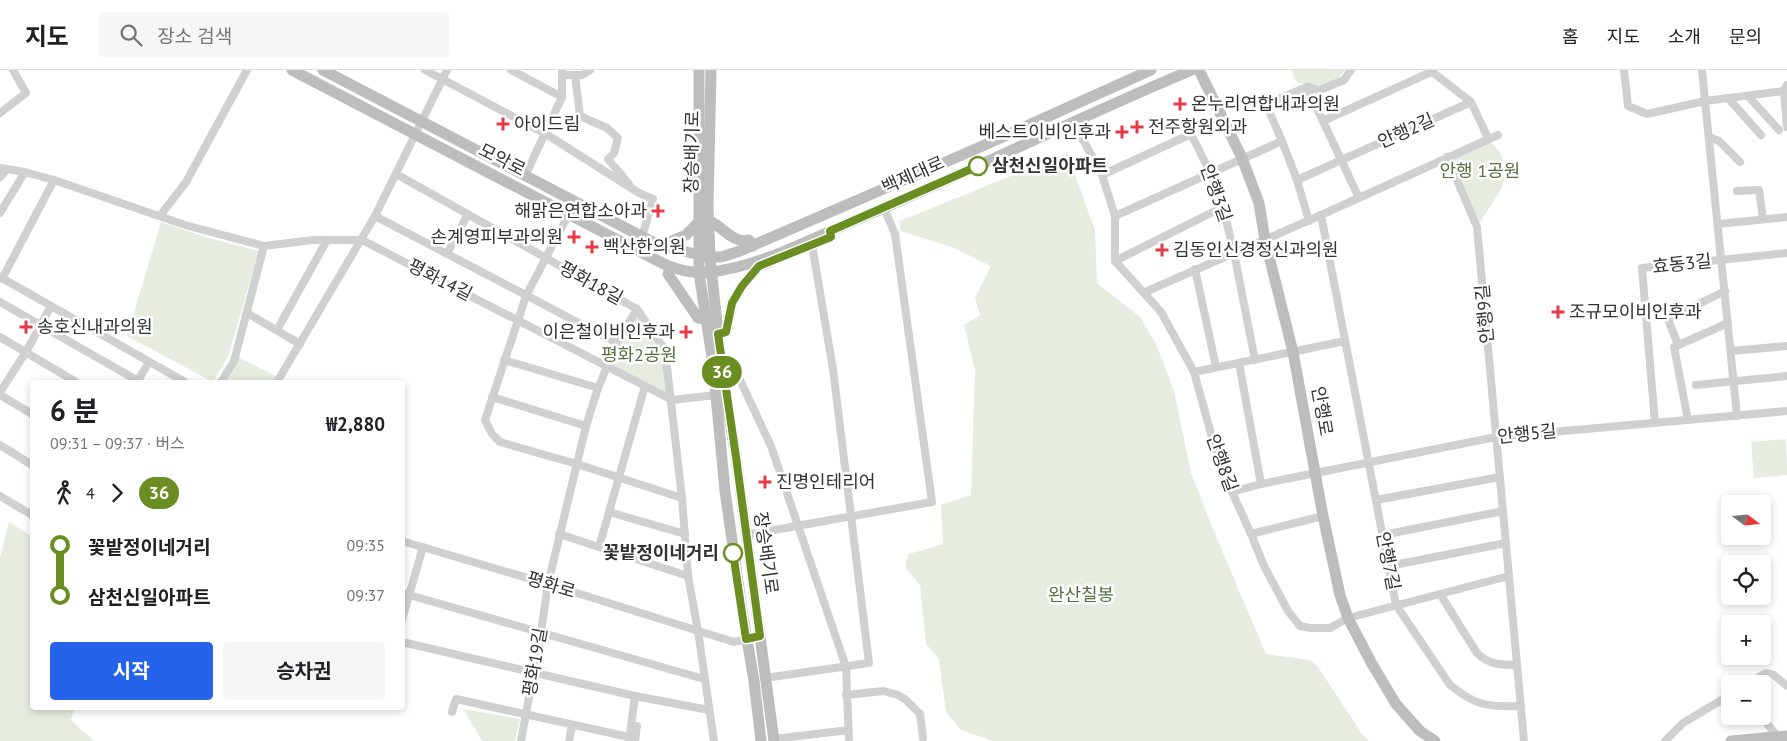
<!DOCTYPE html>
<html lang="ko">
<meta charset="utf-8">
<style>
body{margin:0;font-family:"PT Sans","Noto Sans KR",sans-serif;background:#f6f6f6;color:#202124;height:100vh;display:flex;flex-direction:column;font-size:19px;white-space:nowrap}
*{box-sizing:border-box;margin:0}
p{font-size:16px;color:#757577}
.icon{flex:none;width:28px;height:28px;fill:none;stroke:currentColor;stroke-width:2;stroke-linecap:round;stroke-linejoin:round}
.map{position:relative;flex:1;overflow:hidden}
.drawer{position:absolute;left:30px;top:310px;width:375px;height:330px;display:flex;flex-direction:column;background:#fff;border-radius:5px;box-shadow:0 2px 8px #0003}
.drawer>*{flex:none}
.badge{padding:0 10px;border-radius:16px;font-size:18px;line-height:32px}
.needle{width:32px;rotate:106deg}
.controls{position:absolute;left:1721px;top:425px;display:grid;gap:10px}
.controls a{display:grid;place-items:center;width:50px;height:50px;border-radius:5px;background:#fff;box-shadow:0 2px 8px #0003;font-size:25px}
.map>.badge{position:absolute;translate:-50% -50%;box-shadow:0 0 0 2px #fff}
.legs{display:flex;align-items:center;gap:8px;height:55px;padding:0 20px;font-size:16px}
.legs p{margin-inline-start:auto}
.headline{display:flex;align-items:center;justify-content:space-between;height:85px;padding:0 20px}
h1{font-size:28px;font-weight:700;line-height:38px}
.primary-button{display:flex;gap:10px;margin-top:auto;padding:10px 20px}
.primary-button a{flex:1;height:58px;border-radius:5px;background:#2563eb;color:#fff;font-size:20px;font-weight:700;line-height:58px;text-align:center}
.primary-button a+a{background:#f6f6f6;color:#202124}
ul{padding:0 20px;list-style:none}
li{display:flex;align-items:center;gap:18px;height:50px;font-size:19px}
li i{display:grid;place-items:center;width:8px;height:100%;margin:0 6px;background:currentColor}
li i::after{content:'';width:12px;height:12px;margin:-6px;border:4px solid;border-radius:50%;background:#fff}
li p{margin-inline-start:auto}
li:first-child i{background:linear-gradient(#0000 50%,currentColor 0)}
li:last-child i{background:linear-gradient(currentColor 50%,#0000 0)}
header{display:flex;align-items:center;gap:30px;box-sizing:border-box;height:70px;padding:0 25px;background:#fff;border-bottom:1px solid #e0e0e0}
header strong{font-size:24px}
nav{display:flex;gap:28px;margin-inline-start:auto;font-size:18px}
.search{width:350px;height:45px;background:#f6f6f6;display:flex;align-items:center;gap:12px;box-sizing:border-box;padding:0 18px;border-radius:5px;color:#757577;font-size:19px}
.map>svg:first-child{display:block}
.green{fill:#e6ecdf}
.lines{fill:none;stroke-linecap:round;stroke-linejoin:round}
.street{stroke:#d0d0d0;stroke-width:8}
.secondary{stroke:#bdbdbd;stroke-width:11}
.line-1-casing{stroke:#fff;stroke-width:11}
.line-1{stroke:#6b8e23;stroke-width:8}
.poi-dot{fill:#e63946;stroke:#fff;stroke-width:2}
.stop-1-dot{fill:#fff;stroke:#6b8e23;stroke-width:2.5}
.labels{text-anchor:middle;stroke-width:5;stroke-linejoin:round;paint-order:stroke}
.poi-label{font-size:18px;fill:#333;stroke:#fff;text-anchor:start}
.street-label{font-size:18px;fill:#333;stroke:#fff}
.stop-label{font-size:18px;font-weight:bold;fill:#333;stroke:#fff;text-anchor:start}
.park-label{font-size:18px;fill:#56703f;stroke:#fff}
</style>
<header>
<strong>지도</strong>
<div class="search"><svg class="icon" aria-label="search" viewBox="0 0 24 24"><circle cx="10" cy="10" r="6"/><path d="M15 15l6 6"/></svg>장소 검색</div>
<nav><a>홈</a><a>지도</a><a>소개</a><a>문의</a></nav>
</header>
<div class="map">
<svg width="1787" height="671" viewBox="0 0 1787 671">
<rect width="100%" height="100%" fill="#fff"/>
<g class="green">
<path d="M1292,0h53c-11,18 -30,15 -48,13z"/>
<path d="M1488,68l14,17 3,23 -4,11 -24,38 -30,-70z"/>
<path d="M1067,83l28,77 2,53 43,34 16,27 18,47 17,82 22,56 53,125 44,6 8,7 44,67 7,7h-376l-32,-11 -15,-18 -7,-53 -13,-15 -6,-59 -14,-16v-8l3,-7 34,-10 -2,-39 30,-10 4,-125 -11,-45 16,-10 -5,-17 16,-32 -39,-19 -52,-16v-10z"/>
<path d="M161,152l44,15 54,14 -31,106 -15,25 -86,-46z"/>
<path d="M637,239l28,41 7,50 -65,-34z"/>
<path d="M235,286l45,22 -3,4h-56z"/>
<path d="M1786,369l1,36 -33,3 -3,-36z"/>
<path d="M9,452l23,15v171h42l-3,12 23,21h-94v-183z"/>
<path d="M463,639l57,10 -5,22h-33z"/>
</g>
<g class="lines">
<g class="street">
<path d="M425,0l121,64 93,59 14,6 -11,38"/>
<path d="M511,0l51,27"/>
<path d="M1430,0l41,32 17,36"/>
<path d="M1624,0l4,36 19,8 58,-13 32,315"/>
<path d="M1702,0l3,31 79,-10"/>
<path d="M562,5h13l5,41 27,12 11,10 -4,15 -6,6 21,25"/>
<path d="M575,5h7l8,-5"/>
<path d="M1787,15l-3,6 3,36"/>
<path d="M1307,17l52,111"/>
<path d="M1748,26l31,34"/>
<path d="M1728,28l33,37"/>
<path d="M0,43l26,-20 -13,-23"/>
<path d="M1073,51l29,54 13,41v45l46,51 33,60 19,69 19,51 19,42 13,32 24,45 12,15 11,2h19l18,-10 161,-42"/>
<path d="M1323,51l108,-49"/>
<path d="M1709,67l10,4 21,21"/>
<path d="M1282,71l15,39 12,41"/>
<path d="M1447,87l30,70 47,514"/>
<path d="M0,98l25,4 29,8 131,45 79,21 49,-6h49l310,160 44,-5"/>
<path d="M396,104l241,135 28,41 17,148 6,78 10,55 16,110"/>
<path d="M1102,105l89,-41 19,38 13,35 11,46 21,107"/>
<path d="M525,106l37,-79v-26"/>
<path d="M0,107l7,-8"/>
<path d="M1297,110l174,-78"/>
<path d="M1737,121l22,-1 4,29"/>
<path d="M575,132l-49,94 -41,124 7,14 8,8 77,22 105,34"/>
<path d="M0,143l25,-41"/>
<path d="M1321,145l75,390 54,80c26,21 38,22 71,21"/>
<path d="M160,146l26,-34 61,-112"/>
<path d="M375,146l242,127"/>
<path d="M1115,146l167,-75 -16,-37 41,-17 13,3 24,-10 7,-10"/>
<path d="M1718,154l69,-7"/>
<path d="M447,184l21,-40"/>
<path d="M1115,191l108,-54"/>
<path d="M1195,199l21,98"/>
<path d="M0,207l185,105"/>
<path d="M2,209l52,-99"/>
<path d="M1145,222l176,-77 177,-80"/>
<path d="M0,232l140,80"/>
<path d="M247,243l53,31"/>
<path d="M277,260l50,-90"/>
<path d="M0,267l76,45"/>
<path d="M1678,275l-10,-26 57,-28"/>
<path d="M1731,281l56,-5"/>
<path d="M504,290l94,28"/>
<path d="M1239,293l22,121"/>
<path d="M1194,302l151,-31"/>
<path d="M723,310h17l31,66 75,221 3,74"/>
<path d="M137,312l12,-20"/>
<path d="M221,312l13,-21 30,-115"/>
<path d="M277,312l98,-166 72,-146"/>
<path d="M1696,315l91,-9"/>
<path d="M0,322l26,-40 25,-46"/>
<path d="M0,325l32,19"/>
<path d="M492,327l94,29"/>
<path d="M1688,350l-14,-73 54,-24"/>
<path d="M1655,353l-13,-155 145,-15"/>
<path d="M0,375l32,20"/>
<path d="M1232,422l29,-8 235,-47 291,-26"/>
<path d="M0,426l32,19"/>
<path d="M1376,430l124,-23"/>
<path d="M609,442l76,22"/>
<path d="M559,464l129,42"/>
<path d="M1251,464l72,-18"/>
<path d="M746,465l186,-33 -37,-268 -11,-26"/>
<path d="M1383,465l120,-24"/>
<path d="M402,471l146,43 186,58 16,-4"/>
<path d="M599,477l46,-161"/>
<path d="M1389,496l117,-23"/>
<path d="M402,523l302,86"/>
<path d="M1440,524l37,59c12,12 24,12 40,12"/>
<path d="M402,550l21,-73"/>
<path d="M402,572l233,54 74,14"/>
<path d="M765,608l104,-15 -36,-294 -21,-124"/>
<path d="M1747,614l19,-11 8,2 13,11"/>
<path d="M846,625l38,-4 14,4 8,5 14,14 3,24"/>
<path d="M452,642l4,-13 173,38"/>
<path d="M1761,646l17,21"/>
<path d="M774,669l75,-9"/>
<path d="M521,671l20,-109 7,-48 38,-158 12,-38 19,-45 20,-34"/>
<path d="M569,671l3,-16"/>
<path d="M629,671l6,-45"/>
<path d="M635,671l2,-15"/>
<path d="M1665,671l18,-18 42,-25 5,2"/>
</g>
<g class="secondary">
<path d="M292,0l370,193c15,7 31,11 48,9 49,-5 101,-33 146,-52 113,-48 223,-103 336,-150"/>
<path d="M323,0l337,176 50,11h11l19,-6 238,-103 173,-78"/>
<path d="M699,0v203l14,91 12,127 17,119 12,71 7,60"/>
<path d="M711,0l-3,136 2,51 13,123 13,77 38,284"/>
<path d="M1199,0l43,88 17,45 6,37 28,112 30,164 17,79 8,23 24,46 24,40 24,27 15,10"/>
<path d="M708,150c13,5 26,25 41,20l4,6"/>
<path d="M660,176l26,-11 13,-13"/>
<path d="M670,197l-2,7 30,44 7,1"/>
<path d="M718,264l8,-2 6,-29 10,-17 17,-20 11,-4"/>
<path d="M1731,671l56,-5"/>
</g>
</g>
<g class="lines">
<g class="line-1-casing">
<path id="line-1" d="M733,483l13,86 14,-3 -24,-179 -18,-123 8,-2 6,-29 10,-17 17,-20 72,-29 -1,-6 148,-65"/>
</g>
<use href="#line-1" class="line-1"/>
</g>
<g class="poi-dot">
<path d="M1177.5 26.5h5v5h5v5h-5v5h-5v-5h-5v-5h5z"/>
<path d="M500.5 46.5h5v5h5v5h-5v5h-5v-5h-5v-5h5z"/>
<path d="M1134.5 49.5h5v5h5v5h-5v5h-5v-5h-5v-5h5z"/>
<path d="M1119.5 54.5h5v5h5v5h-5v5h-5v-5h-5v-5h5z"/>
<path d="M655.5 133.5h5v5h5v5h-5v5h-5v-5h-5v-5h5z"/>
<path d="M571.5 159.5h5v5h5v5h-5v5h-5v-5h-5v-5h5z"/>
<path d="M589.5 169.5h5v5h5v5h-5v5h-5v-5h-5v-5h5z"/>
<path d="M1159.5 172.5h5v5h5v5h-5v5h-5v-5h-5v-5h5z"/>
<path d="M1555.5 234.5h5v5h5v5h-5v5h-5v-5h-5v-5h5z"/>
<path d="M23.5 249.5h5v5h5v5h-5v5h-5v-5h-5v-5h5z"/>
<path d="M683.5 254.5h5v5h5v5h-5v5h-5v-5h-5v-5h5z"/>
<path d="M762.5 404.5h5v5h5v5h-5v5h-5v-5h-5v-5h5z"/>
</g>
<g class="stop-1-dot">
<circle cx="978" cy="96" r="9"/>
<circle cx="733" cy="483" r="9"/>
</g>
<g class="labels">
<g class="poi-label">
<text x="1191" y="40">온누리연합내과의원</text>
<text x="514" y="60">아이드림</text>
<text x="1148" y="63">전주항원외과</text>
<text x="1111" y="68" text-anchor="end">베스트이비인후과</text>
<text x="647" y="147" text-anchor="end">해맑은연합소아과</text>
<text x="563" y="173" text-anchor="end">손계영피부과의원</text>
<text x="603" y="183">백산한의원</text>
<text x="1173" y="186">김동인신경정신과의원</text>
<text x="1569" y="248">조규모이비인후과</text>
<text x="37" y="263">송호신내과의원</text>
<text x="675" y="268" text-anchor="end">이은철이비인후과</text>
<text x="776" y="418">진명인테리어</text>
</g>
<g class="street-label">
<text transform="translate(1406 61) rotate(-24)" y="6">안행2길</text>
<text transform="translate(692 82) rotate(-89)" y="6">장승배기로</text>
<text transform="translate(502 90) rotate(27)" y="6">모악로</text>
<text transform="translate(913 105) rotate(-24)" y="6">백제대로</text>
<text transform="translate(1216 123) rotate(70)" y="6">안행3길</text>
<text transform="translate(1682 194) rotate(-6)" y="6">효동3길</text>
<text transform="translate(440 210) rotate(27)" y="6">평화14길</text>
<text transform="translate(591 213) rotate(29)" y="6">평화18길</text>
<text transform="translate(1485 244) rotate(-95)" y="6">안행9길</text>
<text transform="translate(1322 341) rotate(80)" y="6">안행로</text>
<text transform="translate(1527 364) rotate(-6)" y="6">안행5길</text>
<text transform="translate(1222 393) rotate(70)" y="6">안행8길</text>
<text transform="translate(766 483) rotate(82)" y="6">장승배기로</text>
<text transform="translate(1388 491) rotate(79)" y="6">안행7길</text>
<text transform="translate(551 515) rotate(17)" y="6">평화로</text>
<text transform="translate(535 592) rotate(-80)" y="6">평화19길</text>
</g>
<g class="stop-label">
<text x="992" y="102">삼천신일아파트</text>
<text x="719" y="489" text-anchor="end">꽃밭정이네거리</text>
</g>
<g class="park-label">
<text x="1480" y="107">안행 1공원</text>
<text x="639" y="291">평화2공원</text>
<text x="1081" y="531">완산칠봉</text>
</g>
</g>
</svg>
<div class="controls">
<a><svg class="needle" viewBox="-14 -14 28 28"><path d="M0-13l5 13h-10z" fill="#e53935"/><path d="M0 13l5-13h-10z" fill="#757577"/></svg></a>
<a><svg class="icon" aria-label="locate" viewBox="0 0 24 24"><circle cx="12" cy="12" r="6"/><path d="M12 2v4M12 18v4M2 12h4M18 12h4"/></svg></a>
<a>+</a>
<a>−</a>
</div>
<b class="badge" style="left:722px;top:302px;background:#6b8e23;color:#fff">36</b>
<section class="drawer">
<div class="headline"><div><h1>6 분</h1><p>09:31 – 09:37 · 버스</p></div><b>₩2,880</b></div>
<div class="legs"><svg class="icon" aria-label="walk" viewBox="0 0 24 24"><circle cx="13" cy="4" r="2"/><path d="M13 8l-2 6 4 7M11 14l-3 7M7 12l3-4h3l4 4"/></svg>4<svg class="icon" aria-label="forward" viewBox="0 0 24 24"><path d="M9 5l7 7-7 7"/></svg><b class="badge" style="background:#6b8e23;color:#fff">36</b></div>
<ul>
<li><i style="color:#6b8e23"></i><b>꽃밭정이네거리</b><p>09:35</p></li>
<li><i style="color:#6b8e23"></i><b>삼천신일아파트</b><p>09:37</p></li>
</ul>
<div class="primary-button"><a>시작</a><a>승차권</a></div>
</section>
</div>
